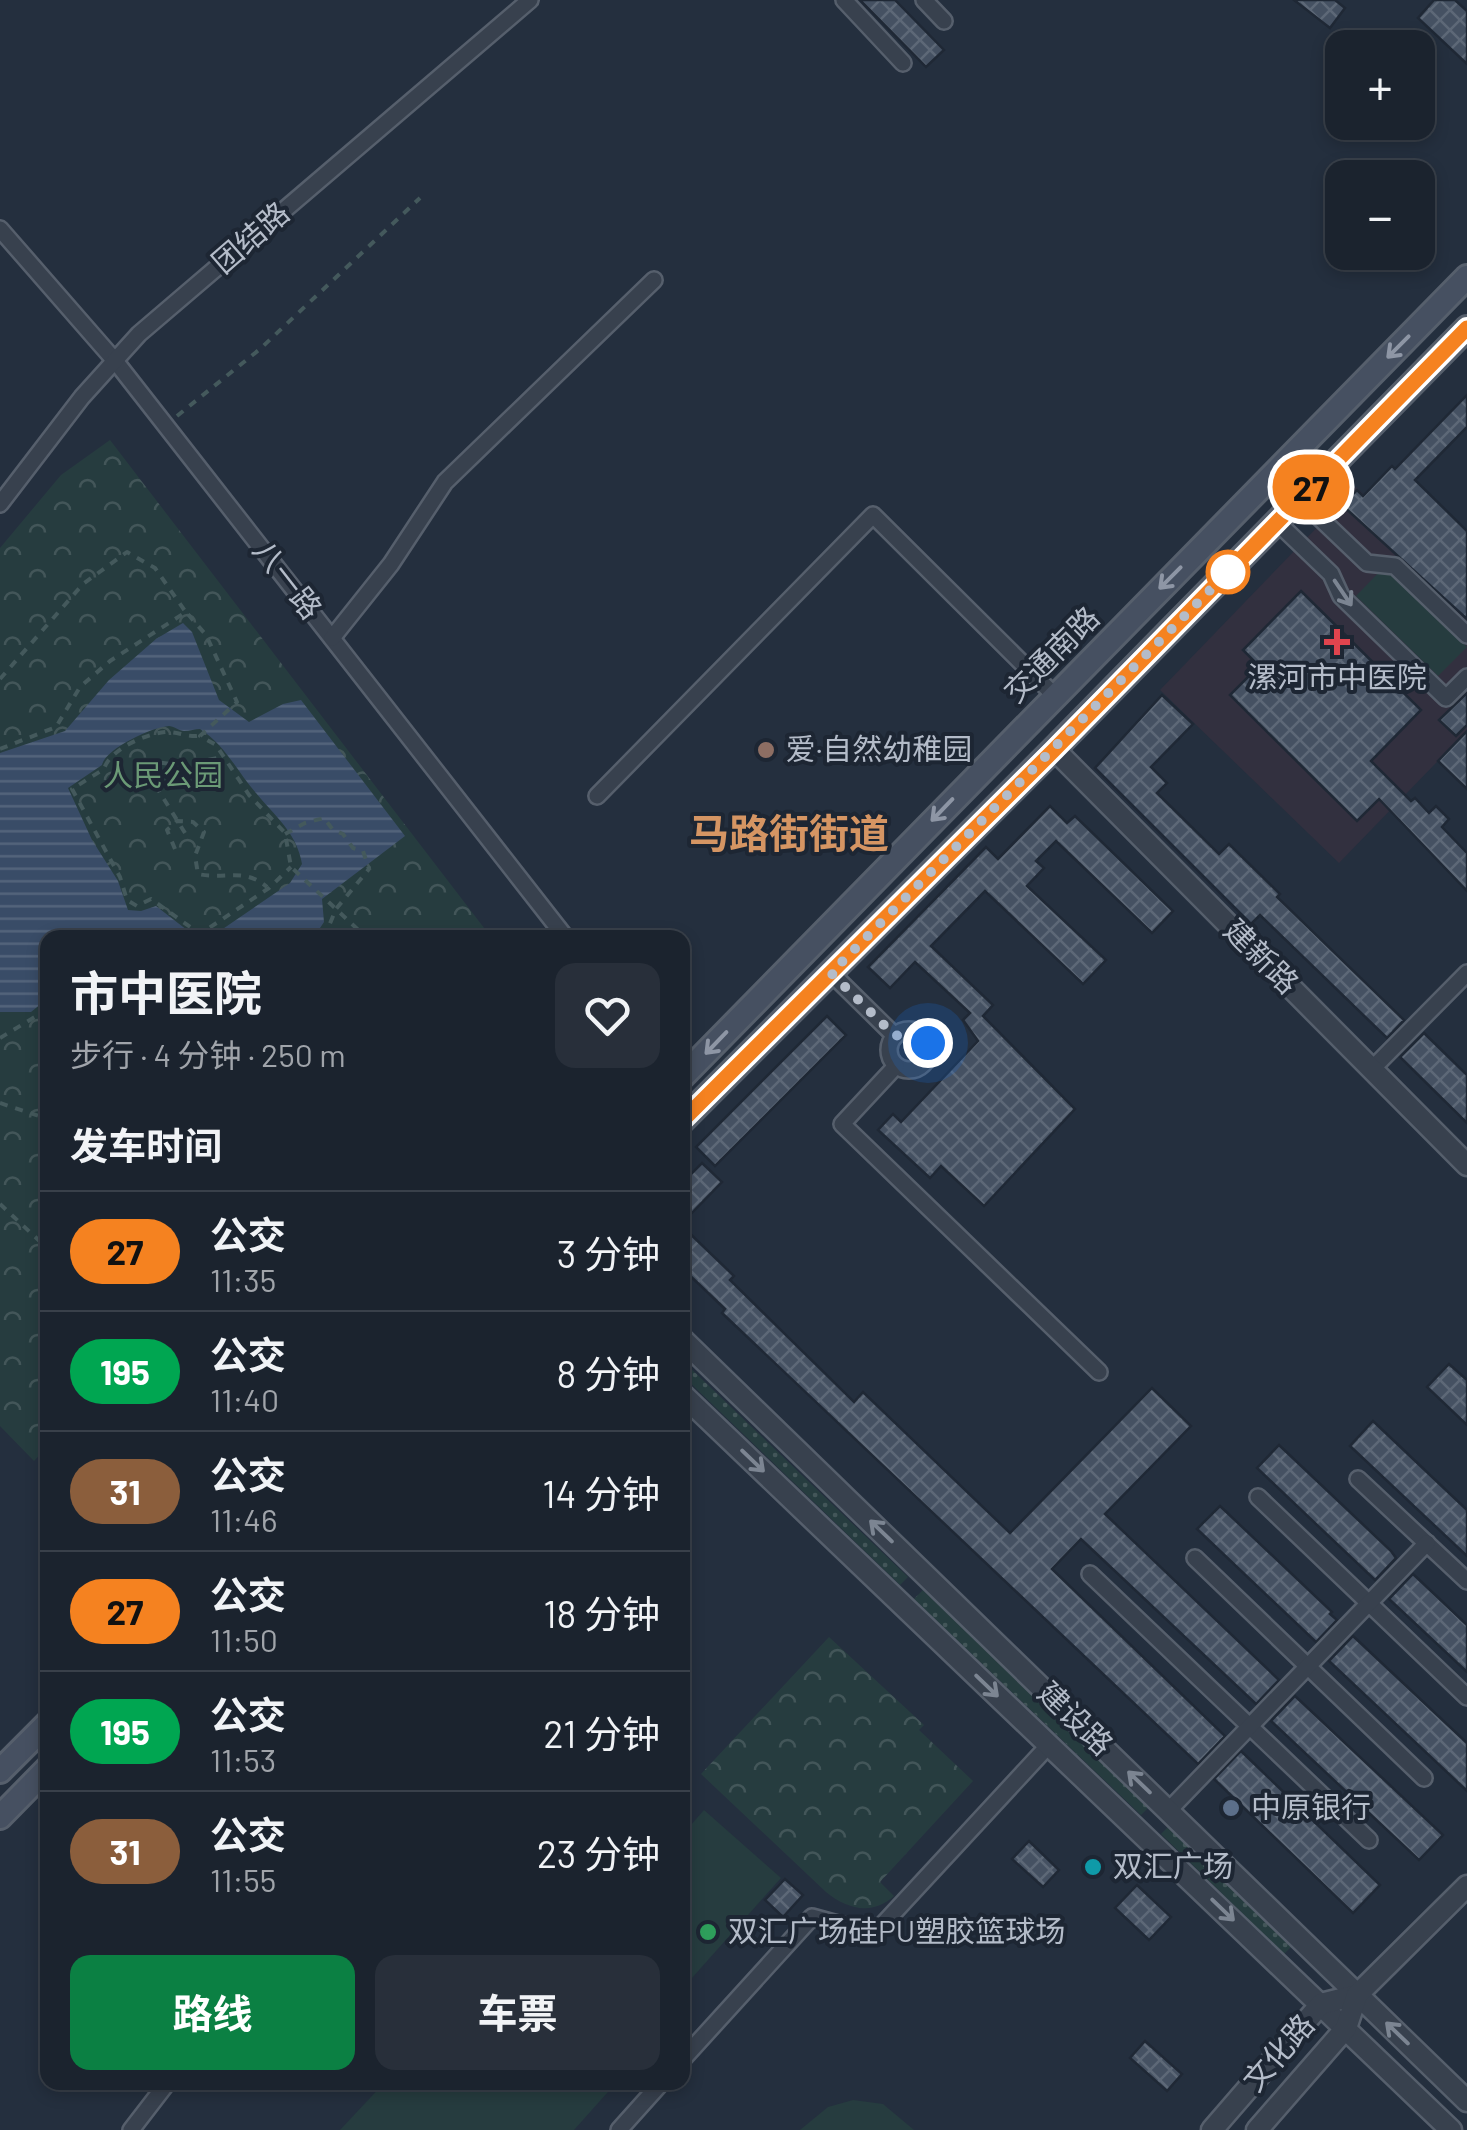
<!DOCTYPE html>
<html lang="zh">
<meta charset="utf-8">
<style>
body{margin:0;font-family:Barlow,"Noto Sans SC",sans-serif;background:#282f3a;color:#f1f3f6;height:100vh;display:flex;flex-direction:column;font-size:38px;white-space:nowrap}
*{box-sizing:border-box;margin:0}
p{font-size:32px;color:#a0a4aa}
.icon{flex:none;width:55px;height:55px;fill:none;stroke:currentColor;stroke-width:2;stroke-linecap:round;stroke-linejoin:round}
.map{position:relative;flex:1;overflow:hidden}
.drawer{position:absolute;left:40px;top:930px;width:650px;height:1160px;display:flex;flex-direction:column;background:#1b232e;border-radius:20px;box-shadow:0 5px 15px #0003,0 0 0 2px #39404a}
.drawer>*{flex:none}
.badge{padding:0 20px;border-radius:32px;font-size:35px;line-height:65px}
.tools{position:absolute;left:1325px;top:30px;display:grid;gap:20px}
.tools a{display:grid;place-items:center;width:110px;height:110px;border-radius:20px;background:#1b232e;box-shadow:0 5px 15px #0003,0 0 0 2px #39404a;font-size:50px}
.you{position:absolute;width:50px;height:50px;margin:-25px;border:8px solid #fff;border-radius:50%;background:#1a73e8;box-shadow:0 0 0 15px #1a73e833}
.map>.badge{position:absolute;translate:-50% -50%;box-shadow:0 0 0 5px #fff}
h2{padding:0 30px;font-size:38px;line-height:90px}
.round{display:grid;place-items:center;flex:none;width:105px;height:105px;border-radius:20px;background:#282f3a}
.overview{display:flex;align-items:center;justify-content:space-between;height:170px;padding:0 30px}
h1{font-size:48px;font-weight:700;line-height:75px}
.cta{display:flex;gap:20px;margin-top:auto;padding:20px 30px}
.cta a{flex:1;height:115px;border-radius:20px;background:#0b8043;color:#fff;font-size:40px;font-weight:700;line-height:115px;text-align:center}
.cta a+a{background:#282f3a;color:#f1f3f6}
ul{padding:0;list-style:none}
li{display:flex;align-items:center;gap:30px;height:120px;padding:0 30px;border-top:2px solid #39404a}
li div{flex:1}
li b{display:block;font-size:38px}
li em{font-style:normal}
li .badge{min-width:110px;font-weight:700;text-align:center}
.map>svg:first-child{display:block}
.medical{fill:#32303f}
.grass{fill:url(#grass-dots)}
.forest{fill:url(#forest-crowns)}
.garden{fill:#263c3f}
.water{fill:url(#water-rules)}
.building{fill:url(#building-cross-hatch);stroke:#1f2835;stroke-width:2.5}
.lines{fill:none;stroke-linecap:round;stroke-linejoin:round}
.minor-casing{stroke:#565f6c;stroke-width:20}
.tertiary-casing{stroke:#565f6c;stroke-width:25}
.secondary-casing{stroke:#565f6c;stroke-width:28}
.path{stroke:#44595c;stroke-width:4;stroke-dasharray:8 8;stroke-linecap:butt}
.minor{stroke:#38414e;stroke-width:15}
.tertiary{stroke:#38414e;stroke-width:20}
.secondary{stroke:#465061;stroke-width:22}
.path-bridge{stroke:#44595c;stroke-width:4;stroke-dasharray:8 8;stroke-linecap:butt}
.oneway{stroke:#8e96a5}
.oneway2{stroke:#7c8592}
.line-casing{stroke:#fff;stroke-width:22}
.line{stroke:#f58220;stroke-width:15}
.walk{stroke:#b4bcc9;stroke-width:10;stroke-dasharray:0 18}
.stop-dot{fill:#fff;stroke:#f58220;stroke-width:5}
.health-dot{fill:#e0444e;stroke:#1d2633;stroke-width:4}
.education-dot{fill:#8d6e63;stroke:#1d2633;stroke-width:4}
.service-dot{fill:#5c6f8a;stroke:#1d2633;stroke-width:4}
.culture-dot{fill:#0f9aa8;stroke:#1d2633;stroke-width:4}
.leisure-dot{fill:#2e9e5b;stroke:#1d2633;stroke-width:4}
.labels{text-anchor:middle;stroke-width:8;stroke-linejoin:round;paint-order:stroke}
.street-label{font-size:30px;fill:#b4bcc9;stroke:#1d2633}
.poi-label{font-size:30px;fill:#b4bcc9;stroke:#1d2633;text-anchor:start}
.park-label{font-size:30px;fill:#6b9a76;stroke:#1d2633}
.district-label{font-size:40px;font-weight:bold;fill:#d59563;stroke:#1d2633}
</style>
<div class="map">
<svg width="1467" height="2130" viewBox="0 0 1467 2130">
<defs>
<pattern id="grass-dots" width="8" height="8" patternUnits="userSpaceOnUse" patternTransform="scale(2.5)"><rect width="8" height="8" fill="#263c3f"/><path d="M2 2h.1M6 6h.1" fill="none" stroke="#435659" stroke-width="1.8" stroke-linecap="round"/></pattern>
<pattern id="forest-crowns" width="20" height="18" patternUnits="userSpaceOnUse" patternTransform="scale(2.5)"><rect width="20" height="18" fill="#263c3f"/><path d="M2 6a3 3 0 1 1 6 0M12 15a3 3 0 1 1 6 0" fill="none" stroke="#435659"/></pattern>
<pattern id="water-rules" width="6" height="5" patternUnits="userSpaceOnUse" patternTransform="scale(2.5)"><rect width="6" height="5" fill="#394c67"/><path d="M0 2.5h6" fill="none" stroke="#53647b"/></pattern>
<pattern id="building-cross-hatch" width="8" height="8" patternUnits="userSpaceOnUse" patternTransform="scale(2.5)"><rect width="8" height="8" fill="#455162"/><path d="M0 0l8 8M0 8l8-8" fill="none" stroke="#5d6877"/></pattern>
</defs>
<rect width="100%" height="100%" fill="#242f3e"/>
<path class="medical" d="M1356,487l111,107v137l-128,132 -179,-173z"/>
<g class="grass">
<path d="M683,1361l225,216 -8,8 -217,-209z"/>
<path d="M923,1590l227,216 -9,9 -227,-216z"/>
<path d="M1169,1826l123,120 -8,8 -123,-120z"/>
</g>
<g class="forest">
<path d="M110,440l381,497 -443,1 -1,509 -13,14 -34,-35v-878l61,-73z"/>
<path d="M829,1637l95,88 -5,5 54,51 -93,101 14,14c-22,20 -47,13 -68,-4l-125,-118z"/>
</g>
<g class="garden">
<path d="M1385,566l82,81 -29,29 -82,-80z"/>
<path d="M704,1810l77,68 -97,109 -1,-153z"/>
<path d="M385,2082h231v1l-42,47h-234z"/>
<path d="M853,2100l30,4 31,26h-114l28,-23z"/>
</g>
<path class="water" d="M183,623l9,9 27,68 30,22 34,-18 18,-4 104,136 -83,63 2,23 -10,15h-103l79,-54 12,-19c-5,-31 -27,-48 -46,-71 -20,-23 -30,-47 -56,-64 -5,0 -10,2 -16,2 -4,0 -11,-5 -15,-5 -17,1 -64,23 -67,39l-34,23 24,52 26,41 10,29 13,1 15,-5 40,31 -148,1 -1,61 -16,13h-31v-259l65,-22 44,-51 47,-41z"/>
<g class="building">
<path d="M860,0h35l49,50 -18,17z"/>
<path d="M1294,0h41l10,8 -15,20z"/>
<path d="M1434,0h21l12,11v53l-49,-46z"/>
<path d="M1467,395v32l-52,53 52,51v88l-125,-114 15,-15 6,6 29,-30 3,3z"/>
<path d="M1301,591l120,119 -50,51 40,40 4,-3 14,15 7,-7 13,13 -7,8 25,26v38l-88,-92 -22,22 -127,-126 29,-29 -16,-16z"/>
<path d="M1467,693v32l-11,11 -17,-16z"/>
<path d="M1162,695l31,29 -42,43 16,16 -10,10 62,61 10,-10 51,50 -3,3 127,123 -17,18 -127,-123 -9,9 -156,-156z"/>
<path d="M1467,731v58l-29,-28z"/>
<path d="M1050,806l17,17 8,-7 98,95 -21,22 -96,-92 -20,20 8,7 -17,18 79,74 -23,24 -98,-93 -54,55 62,59 -10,11 92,93 -91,97 -43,-40 -11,12 -52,-48 15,-16 8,8 77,-81 -15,-21 7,-7 -55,-51 -25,26 -22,-21 118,-120 12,12z"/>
<path d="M827,1016l19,19 -131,131 -19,-19z"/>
<path d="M1424,1033l43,42v48l-67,-66z"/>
<path d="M702,1163l20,19 -40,41v-40z"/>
<path d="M682,1226l52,50 -4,4 124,122 9,-10 147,141 142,-145 39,38 -86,88 174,166 -23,24 -175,-165 -29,30 173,167 -27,28 -476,-451 3,-4 -43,-41z"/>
<path d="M1449,1364l18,16v45l-40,-38z"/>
<path d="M1373,1421l94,89v46l-117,-110z"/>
<path d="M1279,1445l112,106 5,7 -21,22 -118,-112z"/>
<path d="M1220,1506l112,106 -2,2 7,6 -21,22 -119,-113z"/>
<path d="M1413,1574l54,51v47l-78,-73z"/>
<path d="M1353,1636l114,107v48l-138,-130z"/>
<path d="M1295,1696l148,139 -24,25 -148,-139z"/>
<path d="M1241,1751l139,134 -27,28 -139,-134z"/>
<path d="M1029,1841l30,29 -16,17 -31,-28z"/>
<path d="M785,1879l18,16 -20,22 -18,-17z"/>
<path d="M1137,1885l34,32 -22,23 -34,-32z"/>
<path d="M1145,2041l37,33 -15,17 -37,-33z"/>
</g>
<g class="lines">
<g class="minor-casing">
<g id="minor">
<path d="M844,0l59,63"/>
<path d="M924,0l20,21"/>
<path d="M0,229l116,133 450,576"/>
<path d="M1300,499l67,64 28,3 72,69"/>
<path d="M0,504l82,-107 57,-63 391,-334"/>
<path d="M1277,522l54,52 10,22 105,102 21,-21"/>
<path d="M332,638l59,-74 54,-82 209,-202"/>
<path d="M597,796l276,-281 181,180"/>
<path d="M831,973l64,63"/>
<circle cx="909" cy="1050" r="20"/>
<path d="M896,1066l-54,58 257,248"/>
<path d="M1372,1069l95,-96"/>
<path d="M1358,1479l109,102"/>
<path d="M1258,1497l209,200"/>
<path d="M1195,1558l229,220"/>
<path d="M1090,1574l279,266"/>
<path d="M1169,1810l258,-267"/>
<path d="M682,2060l130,-143 62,17 175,-189"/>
<path d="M131,2130l37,-48"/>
<path d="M619,2130l43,-48"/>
</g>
</g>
<g class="tertiary-casing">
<g id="tertiary">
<path d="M1054,749l413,416"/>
<path d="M682,1339l785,762"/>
<path d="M682,1394l769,736"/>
<path d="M1212,2130l109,-126 36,-9"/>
<path d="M1257,2130l89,-102 11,-33 110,-109"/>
</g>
</g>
<g class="secondary-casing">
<g id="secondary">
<path d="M682,1077l785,-800"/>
<path d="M682,1121l372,-372 413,-421"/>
<path d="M0,1771l48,-48"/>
<path d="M0,1817l48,-49"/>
</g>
</g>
<g class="path">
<path d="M177,416l83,-67 160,-151"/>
<path d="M0,679l83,-95 44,-32 28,16 30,43"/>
<path d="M197,736c-10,1 -22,-5 -32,-4 -19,2 -55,17 -61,37l-32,20 48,88 7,23 10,6 14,-7 49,35 69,-46 22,-21"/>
<path d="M0,749l56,-22 24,-40 30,-26 76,-49 20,23 31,67 -37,34 16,9 33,50 36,38 6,34 76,71"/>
<path d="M185,833l-41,-66 11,-5 25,3 43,-8"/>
<path d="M175,849l-8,-19 10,-9 16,1 11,10 -9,24 3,18c27,6 46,-7 69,13"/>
<path d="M324,938l12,-29 33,-40"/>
<path d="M0,1038l48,-29"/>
<path d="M0,1103l48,16"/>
<path d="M0,1204l48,45"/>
</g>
<use href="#minor" class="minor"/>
<use href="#tertiary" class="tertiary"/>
<use href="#secondary" class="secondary"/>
<path class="path-bridge" d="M285,834l20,-11 19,-5 9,12 10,4 10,14 10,3 6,18"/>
</g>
<defs><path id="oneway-shaft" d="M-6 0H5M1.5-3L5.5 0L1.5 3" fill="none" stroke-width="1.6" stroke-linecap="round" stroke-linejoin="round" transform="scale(2.5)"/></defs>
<g class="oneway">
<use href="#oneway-shaft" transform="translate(1398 347) rotate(135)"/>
<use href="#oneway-shaft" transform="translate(1170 578) rotate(135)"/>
<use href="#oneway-shaft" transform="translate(942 810) rotate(134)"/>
<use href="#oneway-shaft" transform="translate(716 1043) rotate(134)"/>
</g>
<g class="oneway2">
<use href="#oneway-shaft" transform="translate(1343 593) rotate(56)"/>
<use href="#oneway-shaft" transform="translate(753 1461) rotate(44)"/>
<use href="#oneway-shaft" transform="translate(881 1531) rotate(-136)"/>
<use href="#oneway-shaft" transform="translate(987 1686) rotate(44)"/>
<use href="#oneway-shaft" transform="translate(1139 1782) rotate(-136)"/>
<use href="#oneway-shaft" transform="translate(1223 1910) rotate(44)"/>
<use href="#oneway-shaft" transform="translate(1397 2033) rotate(-136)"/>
</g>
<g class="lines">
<g class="line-casing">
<path id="line" d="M682,1121l372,-371 413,-422"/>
</g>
<use href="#line" class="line"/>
<path class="walk" d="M928,1043l-14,-12 -19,5 -64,-63 397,-401"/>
</g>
<circle class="stop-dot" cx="1228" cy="572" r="20"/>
<path class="health-dot" d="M1332 627h10v10h10v10h-10v10h-10v-10h-10v-10h10z"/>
<circle class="education-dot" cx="766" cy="750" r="10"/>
<circle class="service-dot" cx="1231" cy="1808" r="10"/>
<circle class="culture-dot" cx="1093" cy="1867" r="10"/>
<circle class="leisure-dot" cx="708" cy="1932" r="10"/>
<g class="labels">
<g class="street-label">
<text transform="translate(251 238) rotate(-41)" y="10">团结路</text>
<text transform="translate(287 580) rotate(52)" y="10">八一路</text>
<text transform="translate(1052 655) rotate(-45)" y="10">交通南路</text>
<text transform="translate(1261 957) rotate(45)" y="10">建新路</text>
<text transform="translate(1075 1719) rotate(44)" y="10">建设路</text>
<text transform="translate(1279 2053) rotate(-49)" y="10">文化路</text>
</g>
<g class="poi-label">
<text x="1337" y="688" text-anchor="middle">漯河市中医院</text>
<text x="786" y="760">爱·自然幼稚园</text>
<text x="1251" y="1818">中原银行</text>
<text x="1113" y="1877">双汇广场</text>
<text x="728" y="1942">双汇广场硅PU塑胶篮球场</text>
</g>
<g class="park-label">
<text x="163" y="786">人民公园</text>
</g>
<g class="district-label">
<text x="789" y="848">马路街街道</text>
</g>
</g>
</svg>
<div class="tools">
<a>+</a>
<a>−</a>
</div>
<div class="you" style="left:928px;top:1043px"></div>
<b class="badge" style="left:1311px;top:487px;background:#f58220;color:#111">27</b>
<section class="drawer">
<div class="overview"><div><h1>市中医院</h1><p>步行 · 4 分钟 · 250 m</p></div><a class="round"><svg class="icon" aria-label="heart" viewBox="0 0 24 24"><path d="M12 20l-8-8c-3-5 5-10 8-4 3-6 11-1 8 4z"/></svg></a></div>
<h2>发车时间</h2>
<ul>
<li><span class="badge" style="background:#f58220;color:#111">27</span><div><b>公交</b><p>11:35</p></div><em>3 分钟</em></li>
<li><span class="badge" style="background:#00a651;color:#fff">195</span><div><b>公交</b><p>11:40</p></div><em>8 分钟</em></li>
<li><span class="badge" style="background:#8b5e3c;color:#fff">31</span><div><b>公交</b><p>11:46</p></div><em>14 分钟</em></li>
<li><span class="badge" style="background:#f58220;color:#111">27</span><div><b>公交</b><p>11:50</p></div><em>18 分钟</em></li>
<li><span class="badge" style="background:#00a651;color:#fff">195</span><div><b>公交</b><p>11:53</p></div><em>21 分钟</em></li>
<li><span class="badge" style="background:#8b5e3c;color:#fff">31</span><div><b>公交</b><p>11:55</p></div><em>23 分钟</em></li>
</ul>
<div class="cta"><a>路线</a><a>车票</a></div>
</section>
</div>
